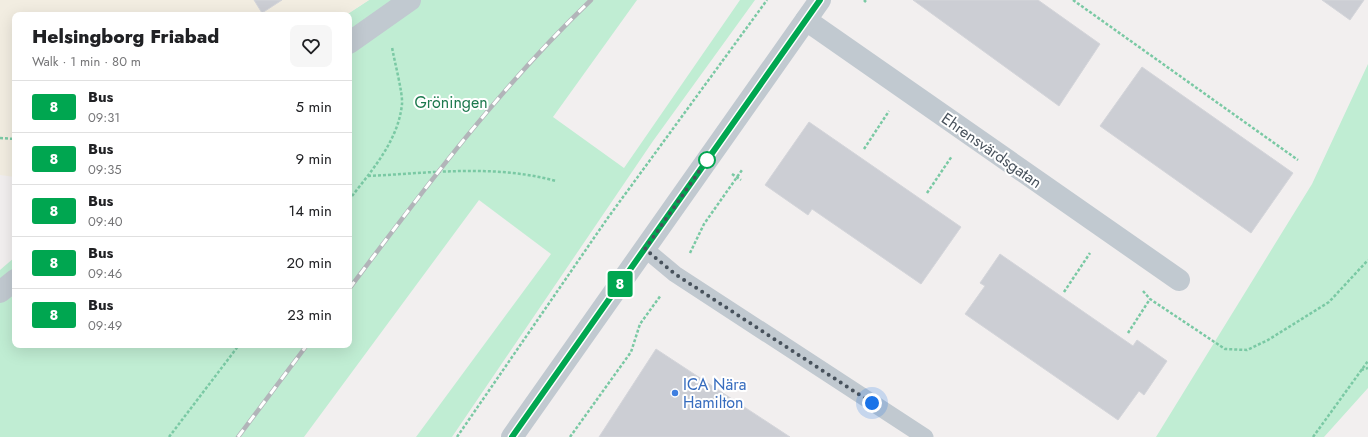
<!DOCTYPE html>
<meta charset="utf-8">
<style>
body{margin:0;font-family:Jost,sans-serif;background:#f6f6f6;color:#202124;height:100vh;display:flex;flex-direction:column;font-size:15px;white-space:nowrap}
*{box-sizing:border-box;margin:0}
p{font-size:13px;color:#757577}
.icon{flex:none;width:22px;height:22px;fill:none;stroke:currentColor;stroke-width:2;stroke-linecap:round;stroke-linejoin:round}
.map{position:relative;flex:1;overflow:hidden}
.details{position:absolute;left:12px;top:12px;width:340px;height:336px;display:flex;flex-direction:column;background:#fff;border-radius:8px;box-shadow:0 4px 16px #0002}
.details>*{flex:none}
.badge{padding:0 8px;border-radius:3px;font-size:14px;line-height:26px}
.you{position:absolute;width:20px;height:20px;margin:-10px;border:3px solid #fff;border-radius:50%;background:#1a73e8;box-shadow:0 0 0 6px #1a73e833}
.map>.badge{position:absolute;translate:-50% -50%;box-shadow:0 0 0 2px #fff}
.round{display:grid;place-items:center;flex:none;width:42px;height:42px;border-radius:8px;background:#f6f6f6}
.head{display:flex;align-items:center;justify-content:space-between;height:68px;padding:0 20px}
h1{font-size:19px;font-weight:800;line-height:30px}
ul{padding:0;list-style:none}
li{display:flex;align-items:center;gap:12px;height:52px;padding:0 20px;border-top:1px solid #e0e0e0}
li div{flex:1}
li b{display:block;font-size:15px}
li em{font-style:normal}
li .badge{min-width:44px;font-weight:700;text-align:center}
.map>svg:first-child{display:block}
.green{fill:#c0edd3}
.sand{fill:#f2ede1}
.building{fill:#ccced4;stroke:#d4d5da}
.lines{fill:none;stroke-linecap:round;stroke-linejoin:round}
.path{stroke:#7ac9a4;stroke-width:2.5;stroke-dasharray:3 2;stroke-linecap:butt}
.service{stroke:#c1c9d0;stroke-width:17}
.pedestrian{stroke:#c1c9d0;stroke-width:22}
.minor{stroke:#c1c9d0;stroke-width:22}
.tertiary{stroke:#c1c9d0;stroke-width:22}
.rail-casing{stroke:#b2b4b9;stroke-width:4.5}
.rail{stroke:#fff;stroke-width:3;stroke-dasharray:9;stroke-linecap:butt}
.line-casing{stroke:#fff;stroke-width:9}
.line{stroke:#00a650;stroke-width:6}
.walk{stroke:#48525c;stroke-width:4;stroke-dasharray:0 7.2}
.stop-dot{fill:#fff;stroke:#00a650;stroke-width:2}
.shop-dot{fill:#3f7fe0;stroke:#fff;stroke-width:1.5}
.labels{text-anchor:middle;stroke-width:4;stroke-linejoin:round;paint-order:stroke}
.park-label{font-size:16px;fill:#1d794e;stroke:#fff}
.street-label{font-size:16px;fill:#48525c;stroke:#fff}
.shop-label{font-size:16px;fill:#366cbe;stroke:#fff;text-anchor:start}
</style>
<div class="map">
<svg width="1368" height="437" viewBox="0 0 1368 437">
<rect width="100%" height="100%" fill="#f2efef"/>
<g class="green">
<path d="M369,0h268l-84,117 71,51 116,-168h15l-102,141 -201,296h-36l135,-183 -72,-54 -175,237h-304v-167l15,-13v88h334v-330h-3z"/>
<path d="M1368,64v324l-44,49h-168l156,-253z"/>
</g>
<path class="sand" d="M0,0h369l-23,15h-331v162l-15,-2z"/>
<g class="building">
<path d="M254,0h28l-20,13z"/>
<path d="M913,0h125l62,44 -41,62z"/>
<path d="M1322,0h42l-14,20z"/>
<path d="M1142,67l151,106 -42,60 -151,-107z"/>
<path d="M809,122l152,105 -40,57 -109,-75 -4,6 -43,-30z"/>
<path d="M1000,254l133,92 4,-6 30,21 -23,34 -5,-4 -21,29 -153,-106 20,-28 -5,-3z"/>
<path d="M656,349l134,88h-191z"/>
</g>
<g class="lines">
<g class="path">
<path d="M864,0l2,2"/>
<path d="M1073,0l225,160"/>
<path d="M0,138l15,1"/>
<path d="M864,149l25,-38"/>
<path d="M732,174l9,6"/>
<path d="M368,176c63,-3 126,-12 188,5"/>
<path d="M927,193l25,-37"/>
<path d="M349,200c22,-29 49,-58 53,-96 1,-11 -8,-44 -10,-57"/>
<path d="M690,253l14,-29 38,-54"/>
<path d="M1143,291l7,8 75,50 22,1 21,-10 61,-38 39,-42"/>
<path d="M1064,292l26,-39"/>
<path d="M1128,333l22,-34"/>
<path d="M1361,370l7,-2"/>
<path d="M169,437l70,-92"/>
<path d="M457,437l150,-218 160,-219"/>
<path d="M570,437l61,-85 9,-28 21,-29"/>
<path d="M1313,437l55,-76"/>
</g>
<path class="service" d="M645,249l30,25 250,163"/>
<g class="pedestrian">
<path d="M349,43l61,-43"/>
<path d="M0,292l15,-12"/>
</g>
<path class="minor" d="M806,20l373,260"/>
<path class="tertiary" d="M512,437l308,-437"/>
<g class="rail-casing">
<g id="rail">
<path d="M349,289c75,-100 151,-202 242,-289"/>
<path d="M238,437l69,-92"/>
</g>
</g>
<use href="#rail" class="rail"/>
</g>
<g class="lines">
<g class="line-casing">
<path id="line" d="M512,437l308,-437"/>
</g>
<use href="#line" class="line"/>
<path class="walk" d="M707,160l-62,89 30,25 197,129"/>
</g>
<circle class="stop-dot" cx="707" cy="160" r="8"/>
<circle class="shop-dot" cx="675" cy="393" r="4"/>
<g class="labels">
<g class="park-label">
<text x="451" y="108">Gröningen</text>
</g>
<g class="street-label">
<text transform="translate(992 150) rotate(35)" y="6">Ehrensvärdsgatan</text>
</g>
<g class="shop-label">
<text x="683" y="390">ICA Nära<tspan x="683" dy="18">Hamilton</tspan></text>
</g>
</g>
</svg>
<div class="you" style="left:872px;top:403px"></div>
<b class="badge" style="left:620px;top:284px;background:#00a650;color:#fff">8</b>
<section class="details">
<div class="head"><div><h1>Helsingborg Friabad</h1><p>Walk · 1 min · 80 m</p></div><a class="round"><svg class="icon" aria-label="heart" viewBox="0 0 24 24"><path d="M12 20l-8-8c-3-5 5-10 8-4 3-6 11-1 8 4z"/></svg></a></div>
<ul>
<li><span class="badge" style="background:#00a650;color:#fff">8</span><div><b>Bus</b><p>09:31</p></div><em>5 min</em></li>
<li><span class="badge" style="background:#00a650;color:#fff">8</span><div><b>Bus</b><p>09:35</p></div><em>9 min</em></li>
<li><span class="badge" style="background:#00a650;color:#fff">8</span><div><b>Bus</b><p>09:40</p></div><em>14 min</em></li>
<li><span class="badge" style="background:#00a650;color:#fff">8</span><div><b>Bus</b><p>09:46</p></div><em>20 min</em></li>
<li><span class="badge" style="background:#00a650;color:#fff">8</span><div><b>Bus</b><p>09:49</p></div><em>23 min</em></li>
</ul>
</section>
</div>
